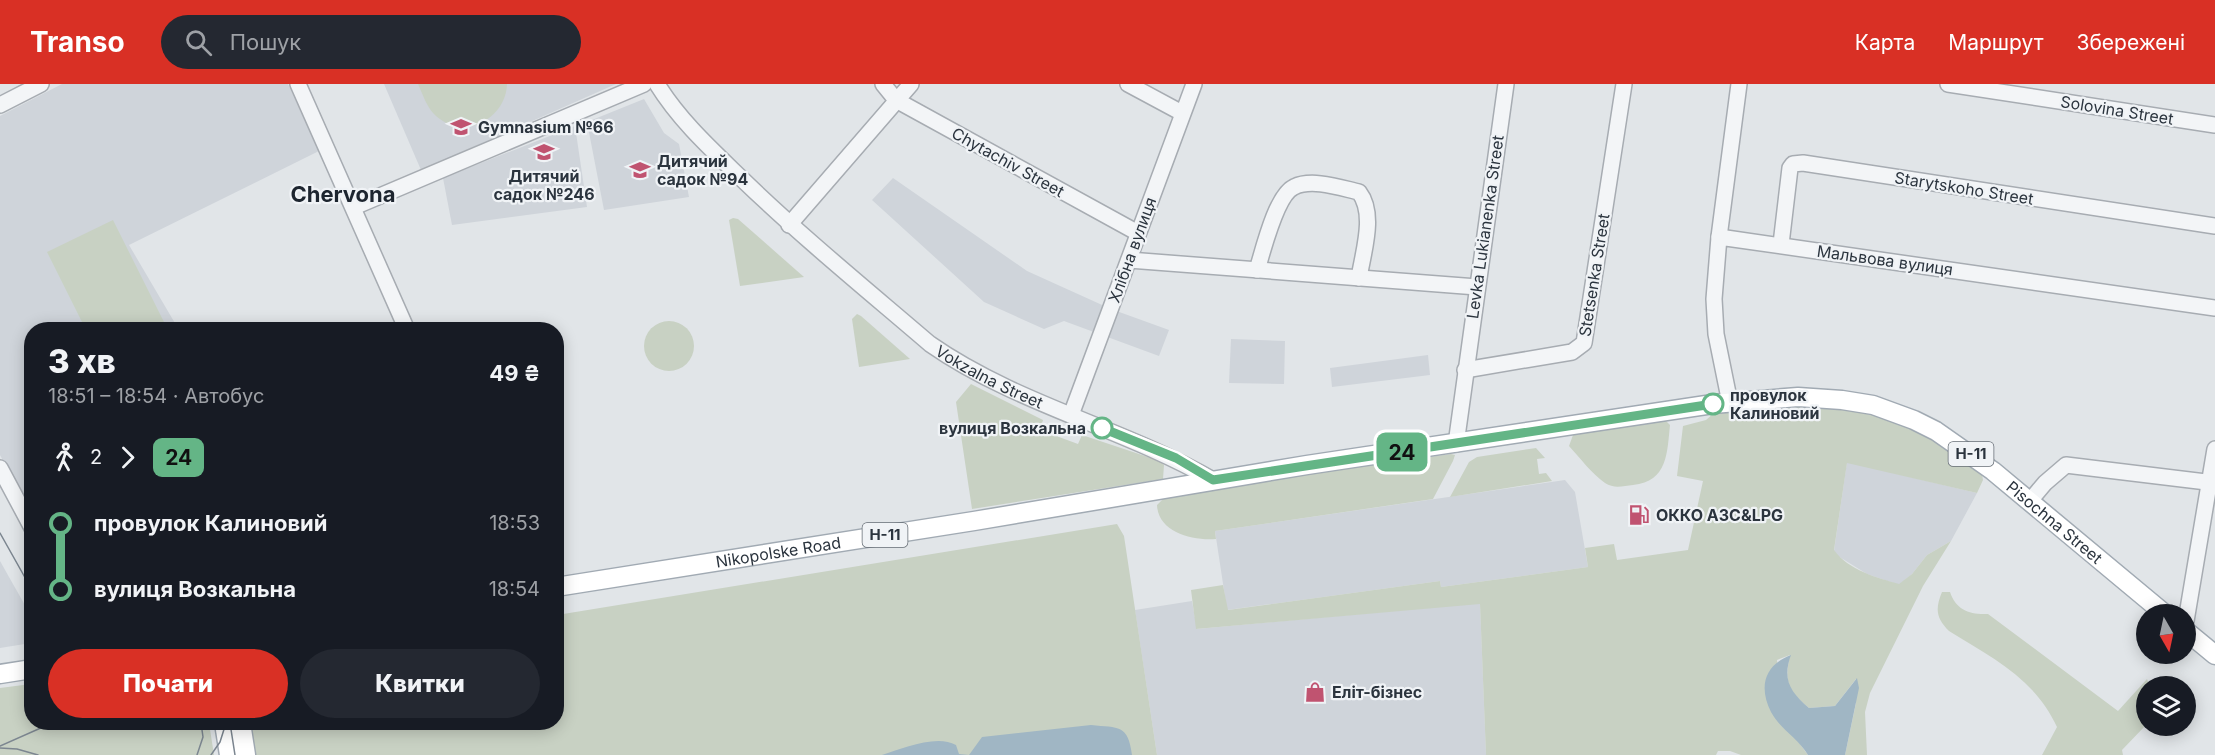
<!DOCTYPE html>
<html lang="uk">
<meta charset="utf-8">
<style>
body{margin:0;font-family:Inter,sans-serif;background:#242831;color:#f1f3f6;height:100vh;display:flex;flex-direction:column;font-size:22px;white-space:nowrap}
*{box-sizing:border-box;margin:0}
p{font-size:20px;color:#9ea1a6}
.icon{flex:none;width:33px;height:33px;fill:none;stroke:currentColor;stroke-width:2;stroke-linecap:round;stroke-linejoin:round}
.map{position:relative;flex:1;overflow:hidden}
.details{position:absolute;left:24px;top:238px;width:540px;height:408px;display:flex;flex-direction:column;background:#171b24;border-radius:24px;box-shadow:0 3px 15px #0003}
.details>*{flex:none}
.badge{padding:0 12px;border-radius:9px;font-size:21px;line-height:39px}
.needle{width:39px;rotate:171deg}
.tools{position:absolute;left:2136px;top:520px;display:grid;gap:12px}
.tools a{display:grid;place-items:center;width:60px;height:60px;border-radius:50%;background:#171b24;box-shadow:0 3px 15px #0003;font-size:30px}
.map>.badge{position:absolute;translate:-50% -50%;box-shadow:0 0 0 3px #fff}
.legs{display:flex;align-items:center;gap:9px;height:66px;padding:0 24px;font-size:20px}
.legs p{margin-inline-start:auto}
.overview{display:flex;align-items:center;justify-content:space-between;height:102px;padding:0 24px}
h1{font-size:33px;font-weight:800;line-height:45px}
.button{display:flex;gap:12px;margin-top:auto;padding:12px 24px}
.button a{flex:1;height:69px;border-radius:36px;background:#d93025;color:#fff;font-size:24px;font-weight:800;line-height:69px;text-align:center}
.button a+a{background:#242831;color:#f1f3f6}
ul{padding:0 24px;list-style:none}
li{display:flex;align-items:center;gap:21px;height:66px;font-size:22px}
li i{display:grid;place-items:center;width:9px;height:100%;margin:0 8px;background:currentColor}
li i::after{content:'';width:15px;height:15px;margin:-8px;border:4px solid;border-radius:50%;background:#171b24}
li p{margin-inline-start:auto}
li:first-child i{background:linear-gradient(#0000 50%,currentColor 0)}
li:last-child i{background:linear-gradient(currentColor 50%,#0000 0)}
header{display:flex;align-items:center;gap:36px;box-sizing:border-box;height:84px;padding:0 30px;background:#d93025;color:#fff}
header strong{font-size:28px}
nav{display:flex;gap:33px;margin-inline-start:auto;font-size:21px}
.search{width:420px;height:54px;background:#242831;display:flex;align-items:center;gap:15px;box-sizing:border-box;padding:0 21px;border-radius:33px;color:#9ea1a6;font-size:22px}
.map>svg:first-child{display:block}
.built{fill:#cfd4da}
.green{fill:#c8d1c3}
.water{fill:#a0b6c4}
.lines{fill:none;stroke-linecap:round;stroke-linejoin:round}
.minor-casing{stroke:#a7acb2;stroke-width:18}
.major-casing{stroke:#a1aab3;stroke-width:21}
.minor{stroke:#f3f5f7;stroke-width:15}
.major{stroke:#fff;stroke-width:18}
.tram{stroke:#7c8690;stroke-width:1.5}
.line-1-casing{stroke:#fff;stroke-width:14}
.line-1{stroke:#64b586;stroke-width:9}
.stop-1-dot{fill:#fff;stroke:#64b586;stroke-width:3}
.labels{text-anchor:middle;stroke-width:4.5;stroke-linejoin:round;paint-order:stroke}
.shield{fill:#f0f3f6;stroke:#666d75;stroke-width:1.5}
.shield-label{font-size:15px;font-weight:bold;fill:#2b343e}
.street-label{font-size:16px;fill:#2b343e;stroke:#f0f3f6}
.poi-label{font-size:16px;font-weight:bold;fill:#2b343e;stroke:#f0f3f6;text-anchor:start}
.stop-label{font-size:16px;font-weight:bold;fill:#2b343e;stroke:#f0f3f6;text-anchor:start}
.district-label{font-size:22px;font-weight:bold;fill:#1d252f;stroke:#f0f3f6}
</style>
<header>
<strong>Transo</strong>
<div class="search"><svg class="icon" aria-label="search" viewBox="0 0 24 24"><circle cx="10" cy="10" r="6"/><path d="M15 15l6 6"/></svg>Пошук</div>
<nav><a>Карта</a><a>Маршрут</a><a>Збережені</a></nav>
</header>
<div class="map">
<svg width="2215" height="671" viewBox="0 0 2215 671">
<rect width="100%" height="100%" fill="#e1e5e8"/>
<g class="built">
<path d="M62,0h226l31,67 -190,94 50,85h-147l-1,184 -31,-59v-339z"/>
<path d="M384,0h232l-195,86z"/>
<path d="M644,15l20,34 15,11 10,53 -85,13 -17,-88z"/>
<path d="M575,42l12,81 -135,18 -9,-47z"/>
<path d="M893,94l134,93 84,38 58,21 -10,26 -95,-35 -20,8 -60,-27 -112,-102z"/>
<path d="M1231,255l54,2 -1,43 -55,-1z"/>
<path d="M1428,271l2,20 -98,12 -2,-19z"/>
<path d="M1847,378l130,31 -26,48 -24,14 -15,19 -13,11 -32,-11 -29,-18 -4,-5z"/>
<path d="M1565,396l10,12 13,75 -147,20 -1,-6 -213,29 -12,-79z"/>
<path d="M0,477l31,55v27l-31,5z"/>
<path d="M1192,517l5,28 283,-26 6,152h-329l-22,-145z"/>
</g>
<g class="green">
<path d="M418,0h89c-1,35 -43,57 -71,32 -9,-8 -13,-21 -18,-32z"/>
<path d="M733,134l5,1 66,58 -64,9 -11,-66z"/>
<path d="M113,136l55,110h-82l-39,-78z"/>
<path d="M857,230l4,2 49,43 -51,8 -7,-48z"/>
<circle cx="669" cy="262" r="25"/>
<path d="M971,300l72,36 -3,10 38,14 4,-9 78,26 4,4 -1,14 -191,30 -16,-107z"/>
<path d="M1785,323c36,0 76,2 110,15 31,11 58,30 86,47l2,11 -6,13 -130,-30 -13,87c14,20 44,28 65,34l13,-10 15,-19 24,-14 -28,45 -53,107 -5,19 2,43h-22l11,-52v-24l-21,27 -26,2c-22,-18 -25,-26 -19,-53l-13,5 6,67 11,9 14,19h-67l-11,-4h-12l-2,4h-230l-6,-151 -284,25 -5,-39 32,-5 5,25 212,-29 1,6 147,-20 -3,-19 29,-4 3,16 71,-10 15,-69 -26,-5 6,-50 23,-6 8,-7z"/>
<path d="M1666,337l4,4c-3,28 -2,56 -37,60 -10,1 -19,4 -28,-2 -13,-9 -25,-25 -36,-37l4,-11z"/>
<path d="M1536,364l9,10 -8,1 2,15 7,-1 6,8 -102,16 19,-35 8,-5z"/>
<path d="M1451,370l4,1 -2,6 -20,38 -218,32 1,8c-24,2 -58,-7 -59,-34l7,-7 67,-13z"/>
<path d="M1117,440l7,12 33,219h-903l-4,-32h306l1,-108z"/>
<path d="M1942,508h8c6,18 20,23 38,22l130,97 29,-32 3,8h-4v38l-24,25 1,5h-81l15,-28c-22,-48 -64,-69 -108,-96 -13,-13 -14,-22 -7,-39z"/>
<path d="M31,600l1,39h177l5,32h-214v-67z"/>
</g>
<g class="water">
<path d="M1791,571c-9,24 -1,37 18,53l26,-2 22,-28 2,10 -14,67h-37c-10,-17 -28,-26 -37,-43 -13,-26 -6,-47 20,-57z"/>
<path d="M1091,641c28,3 37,-1 41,30h-250c20,-6 54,-21 74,-10l3,9 10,1 13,-18z"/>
</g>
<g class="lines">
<g class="minor-casing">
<g id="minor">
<path d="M298,0l109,246"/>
<path id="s1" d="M657,0c23,37 54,65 85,95 60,58 125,111 188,165 86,60 193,84 283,136"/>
<path d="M883,0l13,16 242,133"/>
<path d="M1128,0l54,29"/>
<path d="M1948,0l267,41"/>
<path d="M0,21l41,-21"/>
<path d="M354,123l290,-123"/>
<path d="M789,141l122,-141"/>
<path d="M1719,153l20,-153"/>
<path d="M1781,160l9,-76 3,-4 10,-1 412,63"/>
<path d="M1129,176l348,27"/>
<path d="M1257,186c6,-19 19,-75 37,-83 18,-9 47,1 65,5 17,22 4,60 0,86"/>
<path d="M1465,286l107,-18 12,-9 40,-259"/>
<path d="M1730,319l-14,-69 -2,-35 5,-62 496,71"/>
<path d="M1071,331l123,-331"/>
<path d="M1456,360l50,-360"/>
<path d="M0,384l32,60"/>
<path d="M2029,418l16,-19 21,-18 149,18"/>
<path d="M2186,537l29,-172"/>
</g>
</g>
<g class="major-casing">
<g id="major">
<path id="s2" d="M556,503l418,-66 333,-56 406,-61 85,-7 44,3 31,5 41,15 22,11 57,40 173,144"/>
<path d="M2186,547l29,24"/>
<path d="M0,590l32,-5"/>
<path d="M224,639l5,32"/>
<path d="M241,639l5,32"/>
</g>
</g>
<use href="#minor" class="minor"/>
<use href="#major" class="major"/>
<g class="tram">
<path d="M0,449l32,57"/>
<path d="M230,639l5,32"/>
<path d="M0,662l52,-23"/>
<path d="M0,664l17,1 21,6"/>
<path d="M197,671l6,-18 -2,-14"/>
<path d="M211,671l9,-13 6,-19"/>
</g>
</g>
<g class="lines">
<g class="line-1-casing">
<path id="line-1" d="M1102,344l74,30 37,22 500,-76"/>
</g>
<use href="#line-1" class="line-1"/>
</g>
<defs>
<g id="school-bare" transform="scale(1.62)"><path d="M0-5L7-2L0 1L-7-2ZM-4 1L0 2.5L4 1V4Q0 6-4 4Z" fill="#c05370" stroke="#f0f3f6" stroke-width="2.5" paint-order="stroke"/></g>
<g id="fuel-bare" transform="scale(1.62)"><path d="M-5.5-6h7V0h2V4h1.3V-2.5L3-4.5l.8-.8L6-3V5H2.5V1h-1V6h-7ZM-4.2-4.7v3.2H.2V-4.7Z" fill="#c05370" stroke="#f0f3f6" stroke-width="2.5" paint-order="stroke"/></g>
<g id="shop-bare" transform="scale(1.62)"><path d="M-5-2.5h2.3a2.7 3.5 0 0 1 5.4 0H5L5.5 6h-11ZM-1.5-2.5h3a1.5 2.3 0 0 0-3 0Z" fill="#c05370" stroke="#f0f3f6" stroke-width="2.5" paint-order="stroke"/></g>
</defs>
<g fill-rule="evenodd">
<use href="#school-bare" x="461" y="43"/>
<use href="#school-bare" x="544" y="68"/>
<use href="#school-bare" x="640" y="86"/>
<use href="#fuel-bare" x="1639" y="431"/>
<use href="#shop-bare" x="1315" y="608"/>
</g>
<g class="stop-1-dot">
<circle cx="1713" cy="320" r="10"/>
<circle cx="1102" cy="344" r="10"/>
</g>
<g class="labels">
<g class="shield">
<rect x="1948.5" y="358" width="45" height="24" rx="4.5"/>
<rect x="862.5" y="439" width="45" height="24" rx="4.5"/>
</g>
<g class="shield-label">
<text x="1971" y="375">Н-11</text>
<text x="885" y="456">Н-11</text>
</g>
<g class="street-label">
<text transform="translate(2117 26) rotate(9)" y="6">Solovina Street</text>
<text transform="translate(1008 78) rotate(29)" y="6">Chytachiv Street</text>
<text transform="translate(1964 104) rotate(9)" y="6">Starytskoho Street</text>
<text transform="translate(1485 143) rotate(-82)" y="6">Levka Lukianenka Street</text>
<text transform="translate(1132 166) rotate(-70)" y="6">Хлібна вулиця</text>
<text transform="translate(1885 176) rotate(8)" y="6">Мальвова вулиця</text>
<text transform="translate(1594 191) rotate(-81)" y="6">Stetsenka Street</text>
<text dy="6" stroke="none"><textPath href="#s1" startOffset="446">Vokzalna Street</textPath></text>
<text dy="6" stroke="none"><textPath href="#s2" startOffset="1550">Pisochna Street</textPath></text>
<text dy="6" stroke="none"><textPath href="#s2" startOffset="225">Nikopolske Road</textPath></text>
</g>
<g class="poi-label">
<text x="478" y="49">Gymnasium №66</text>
<text x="657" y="83">Дитячий<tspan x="657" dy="18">садок №94</tspan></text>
<text x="544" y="98" text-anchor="middle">Дитячий<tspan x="544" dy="18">садок №246</tspan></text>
<text x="1656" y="437">ОККО АЗС&amp;LPG</text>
<text x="1332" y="614">Еліт-бізнес</text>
</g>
<g class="stop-label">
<text x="1730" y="317">провулок<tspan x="1730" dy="18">Калиновий</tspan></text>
<text x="1086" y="350" text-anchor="end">вулиця Возкальна</text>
</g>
<g class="district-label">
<text x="343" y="118">Chervona</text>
</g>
</g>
</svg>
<div class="tools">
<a><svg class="needle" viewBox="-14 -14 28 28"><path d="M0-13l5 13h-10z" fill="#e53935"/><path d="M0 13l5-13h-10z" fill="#9ea1a6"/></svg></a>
<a><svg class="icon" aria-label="layers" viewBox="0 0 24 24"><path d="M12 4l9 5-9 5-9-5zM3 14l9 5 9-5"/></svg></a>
</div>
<b class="badge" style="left:1402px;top:368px;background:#64b586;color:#111">24</b>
<section class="details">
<div class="overview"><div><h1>3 хв</h1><p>18:51 – 18:54 · Автобус</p></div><b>49 ₴</b></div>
<div class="legs"><svg class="icon" aria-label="walk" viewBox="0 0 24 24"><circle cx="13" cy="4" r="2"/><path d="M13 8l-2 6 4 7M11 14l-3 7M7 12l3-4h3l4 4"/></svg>2<svg class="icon" aria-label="forward" viewBox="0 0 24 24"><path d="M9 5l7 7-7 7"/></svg><b class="badge" style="background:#64b586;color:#111">24</b></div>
<ul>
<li><i style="color:#64b586"></i><b>провулок Калиновий</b><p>18:53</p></li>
<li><i style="color:#64b586"></i><b>вулиця Возкальна</b><p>18:54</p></li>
</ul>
<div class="button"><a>Почати</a><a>Квитки</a></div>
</section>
</div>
